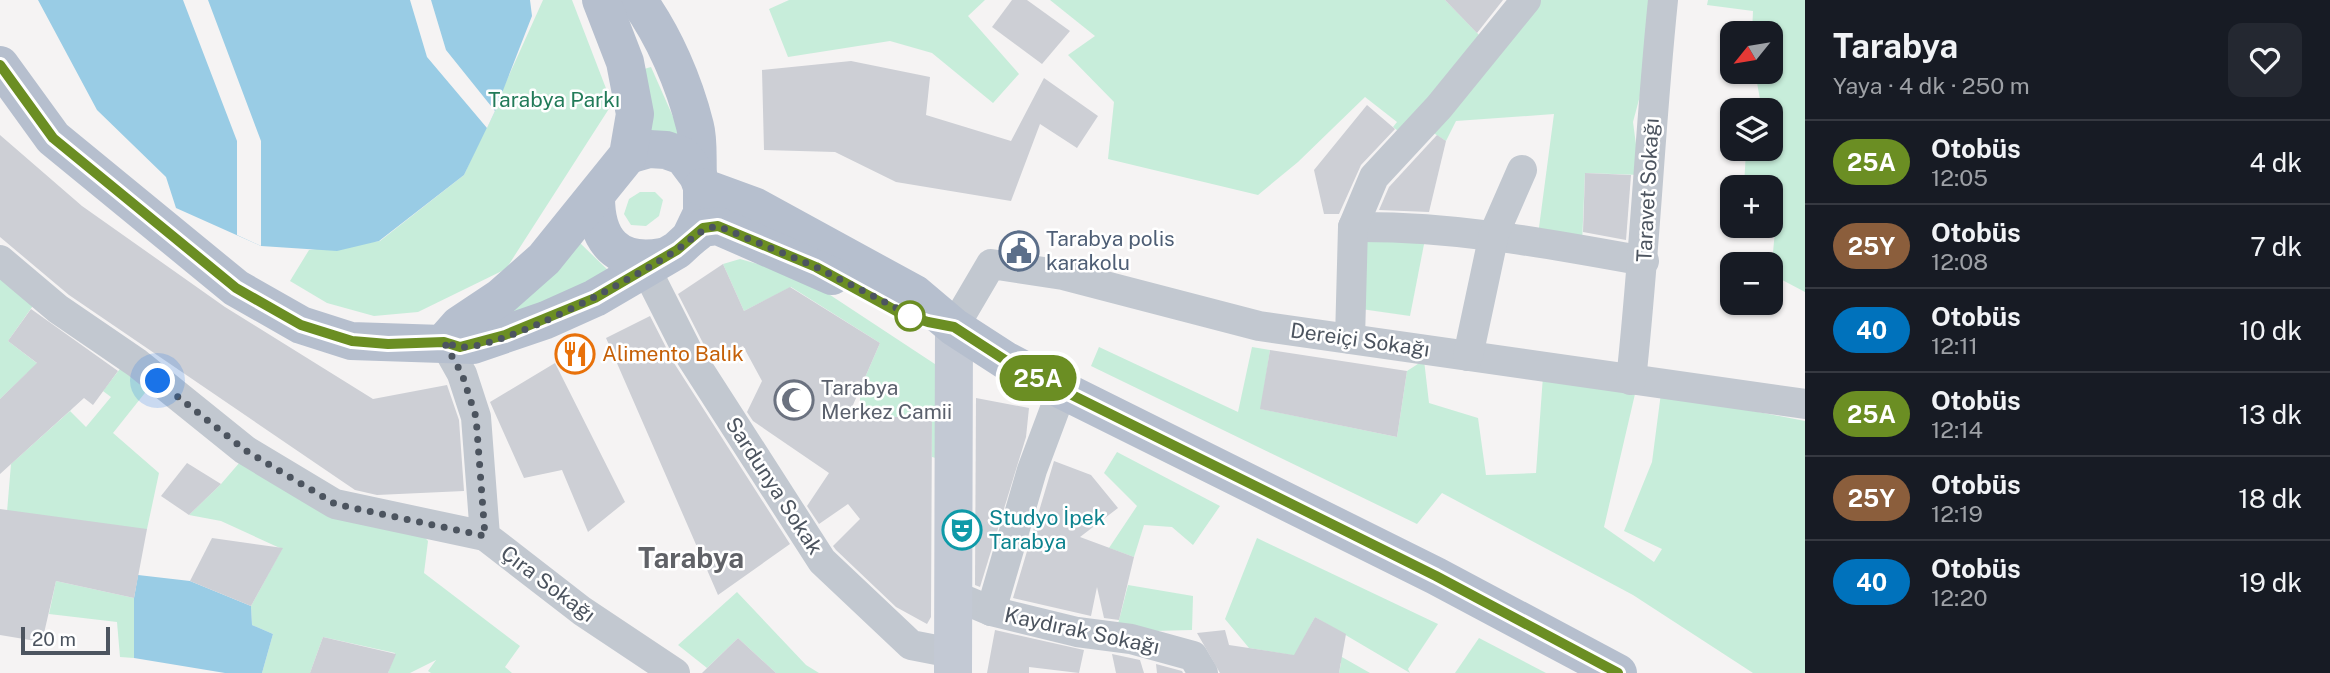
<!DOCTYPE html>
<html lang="tr">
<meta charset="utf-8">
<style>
body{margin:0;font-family:"Public Sans",sans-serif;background:#242831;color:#f1f3f6;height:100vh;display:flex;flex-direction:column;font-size:26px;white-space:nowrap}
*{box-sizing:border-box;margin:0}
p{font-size:23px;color:#9ea1a6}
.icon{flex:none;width:38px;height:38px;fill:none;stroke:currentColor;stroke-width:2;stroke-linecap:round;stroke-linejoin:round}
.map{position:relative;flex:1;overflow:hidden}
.details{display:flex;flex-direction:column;background:#171b24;width:525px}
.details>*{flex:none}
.badge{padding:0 14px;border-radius:23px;font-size:24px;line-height:46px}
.needle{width:46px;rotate:240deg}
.buttons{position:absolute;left:1720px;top:21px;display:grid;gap:14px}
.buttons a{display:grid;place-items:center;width:63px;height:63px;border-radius:14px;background:#171b24;box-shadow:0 2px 5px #0004;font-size:35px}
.scale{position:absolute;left:21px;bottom:18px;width:89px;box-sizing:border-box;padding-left:7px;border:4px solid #4c545f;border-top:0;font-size:19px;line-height:24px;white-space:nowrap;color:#4c545f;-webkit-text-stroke:5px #fff;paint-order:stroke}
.you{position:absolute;width:35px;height:35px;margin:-18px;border:5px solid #fff;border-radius:50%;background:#1a73e8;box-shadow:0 0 0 10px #1a73e833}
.map>.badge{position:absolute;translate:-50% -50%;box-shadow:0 0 0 4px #fff}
.round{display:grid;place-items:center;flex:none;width:74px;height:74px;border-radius:14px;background:#242831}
.headline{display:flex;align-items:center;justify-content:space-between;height:119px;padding:0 28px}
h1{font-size:33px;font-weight:700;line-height:52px}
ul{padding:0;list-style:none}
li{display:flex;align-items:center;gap:21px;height:84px;padding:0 28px;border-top:2px solid #363941}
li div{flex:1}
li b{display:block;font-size:26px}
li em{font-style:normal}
li .badge{min-width:77px;font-weight:700;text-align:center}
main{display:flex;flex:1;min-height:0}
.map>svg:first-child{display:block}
.green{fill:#c7edda}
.water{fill:#99cce5}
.pier{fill:#f5f3f3}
.building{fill:#cdcfd5}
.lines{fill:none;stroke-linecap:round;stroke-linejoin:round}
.minor{stroke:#c2c8d0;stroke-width:30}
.secondary{stroke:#c3c9d4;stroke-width:38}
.primary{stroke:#b6bfce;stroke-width:38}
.line-casing{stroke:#fff;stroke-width:16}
.line{stroke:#6b8e23;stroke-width:10}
.walk{stroke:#4c545f;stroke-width:7;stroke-dasharray:0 12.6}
.stop-dot{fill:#fff;stroke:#6b8e23;stroke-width:3.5}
.labels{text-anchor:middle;stroke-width:5;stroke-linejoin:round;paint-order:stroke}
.park-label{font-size:21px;fill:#227b59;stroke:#fff}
.street-label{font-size:21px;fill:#4c545f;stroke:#fff}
.service-label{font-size:21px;fill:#4e5e75;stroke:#fff;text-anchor:start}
.food-label{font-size:21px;fill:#c56008;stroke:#fff;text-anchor:start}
.worship-label{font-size:21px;fill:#5b616d;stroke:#fff;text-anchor:start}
.culture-label{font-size:21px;fill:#0d838f;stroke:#fff;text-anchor:start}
.district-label{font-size:28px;font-weight:bold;fill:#606267;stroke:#fff}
</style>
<main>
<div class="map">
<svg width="1805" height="673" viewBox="0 0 1805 673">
<rect width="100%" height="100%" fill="#f5f3f3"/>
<g class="green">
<path d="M543,0h29l40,104 -106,165 -88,43 -44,4 -47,-13 -37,-22 19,-31 71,-9 84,-66z"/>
<path d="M789,0h196l-17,16 51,58 -26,29 -61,-50 -42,-12 -102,16 -19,-48z"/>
<path d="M1050,0h395l39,40 35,-40h136l-10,77 -12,45 7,53 -55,-2 -3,71 -44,-9 16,-121 -98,7 -10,20 -25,-16 -19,9 -9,-7 4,-5 -32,-25 -67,65 -40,33 -150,-36 6,-57 -46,-47 27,-19z"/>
<path d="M1708,0h97v292l-34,-18 4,-43 -17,-5h13v-39h-27l2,-37 25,-1v-39h-9l-7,-38h16v-39h-19l1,-22 -46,-6z"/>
<path d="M651,67l35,79 -39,-14 -3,-63z"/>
<path d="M655,192l8,8 -4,16 -13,10 -15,-1 -7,-11 5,-15 11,-7z"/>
<path d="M1366,226l60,8 -16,82 -56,-8z"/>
<path d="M579,242l36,35 -136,59z"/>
<path d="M740,259l35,10 43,18 129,85v89l-15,-4v-42l-72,5v-31l20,-46 -89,-56 -47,24 -21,-47z"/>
<path d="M0,278l37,22 -29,41 73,56 -11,14 16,16 25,-30 -8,-6 23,-30 26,23 -39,49 46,40 -12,56 -144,31 8,-96 59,-53 -43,-38 -27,26z"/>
<path d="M1099,347l139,65 14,-65 18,3 -9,59 136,28 10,-66 17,-11 5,43 49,15 8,57 50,-2 7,-97 92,18 -31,133 50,35 8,-13 -38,-18 28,-69 9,-69 144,28v252h-52l-120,-78 -191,-102 -25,31 -326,-158z"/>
<path d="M253,447l75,42 83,33 17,19 -4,32 96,73 -15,21 7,6h-81l-3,-2 8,-11 -26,13h-22l7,-20 -72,-16 -13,36h-48l11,-39 -21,-9 -1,-19 31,-57 -61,-28 -32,-6 32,-31z"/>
<path d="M1117,452l103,54 -27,39 -21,-18 -28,-2 -10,32 -25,-9 28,-42 -33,-33z"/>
<path d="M1257,538l181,86 -30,45 2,4 -95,-56 -10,19 65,37h-31l2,-10 -92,-15 -24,-29z"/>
<path d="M56,581l78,17v60l-14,-1 -3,-35 -68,-8z"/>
<path d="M1128,585l65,11 -1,34 -76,2z"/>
<path d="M737,592l69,73 13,8h-43l-38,-35 -31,30 -29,-23z"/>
<path d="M1479,638l67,35h-91z"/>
</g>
<g class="water">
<path d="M38,0h492l2,16 -37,95 -31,64 -85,66 -42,10 -76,-5 -85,-38 -10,-31 -69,-67z"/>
<path d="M138,575l52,6 61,25 1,19 21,9 -11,39h-37l-91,-15v-60z"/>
</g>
<g class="pier">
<path d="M183,0h25l53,141v105l-24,-11v-94z"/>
<path d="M410,0h21l15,50 49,61 -8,17 -60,-71z"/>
</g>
<g class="building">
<path d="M1012,0h15l43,31 -28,33 -50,-37z"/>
<path d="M1445,0h58l-26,33z"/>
<path d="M851,61l79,16 -4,38 85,26 33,-63 54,38 -21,32 -37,-24 -29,77 -115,-19 -61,-30 -71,-2 -2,-80z"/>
<path d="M1367,105l28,24 -34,36 -22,49h-15l-10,-44z"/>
<path d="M0,135l82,71 143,101 148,92 74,-14 12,35 5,71 -87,4 -22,-5 -286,-195 -69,-58z"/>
<path d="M1437,135l9,6 -17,71 -50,-2 10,-23z"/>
<path d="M1585,173l46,2 -5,65 -43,-8z"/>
<path d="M723,264l21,47 46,-24 90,56 -34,78 86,-7 -1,203 -4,7 -31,-17 -60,-57 -3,-4 27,-27 -12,-15 -29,20 -12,-18 22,-33 -76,-52 -6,-9 15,-31 -19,-35 -30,13 -9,-14 -26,-51z"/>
<path d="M31,309l87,62 -25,34 -9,-7 -84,76v-75l37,-36 -29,-22z"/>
<path d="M650,316l24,47 116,181 -72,51 -112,-257z"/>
<path d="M1270,350l137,21 -10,66 -137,-28z"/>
<path d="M555,363l70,139 -37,30 -26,-62 -38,8 -34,-76z"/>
<path d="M976,398l53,10 -3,29 -46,150 -5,-2z"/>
<path d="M1054,461l37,14 27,33 -38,29 54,20 -15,63 -15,-2 -7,-31 -6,29 -78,-18z"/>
<path d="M187,463l34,21 -32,31 -28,-19z"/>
<path d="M0,509l147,20 -13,69 -78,-17 -14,61 -42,-7z"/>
<path d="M212,538l71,10 -32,58 -61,-25z"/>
<path d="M1315,617l31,17 -7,39h-119l-23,-40 28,-3 4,15 65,10z"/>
<path d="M995,630l89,20 -5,23 -50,-6v6h-42z"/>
<path d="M323,637l73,17 -8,19h-78z"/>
<path d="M738,638l38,35h-74z"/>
<path d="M1112,654l28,6 4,13h-28z"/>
<path d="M1156,664l26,7 1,2h-26z"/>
</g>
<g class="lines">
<g class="minor">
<path d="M1353,227c102,-1 192,16 291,34"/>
<path d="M0,260l58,49 79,54 108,87 90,54 150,32"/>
<path d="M645,267l44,87 133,207 89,84 41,8"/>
<path d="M954,327l37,-63 72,11 196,51 546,78"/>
<path d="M1350,339l3,-112 21,-50 65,-70 87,-107"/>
<path d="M444,342l18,32 14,43 9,119 97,75 93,62"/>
<path d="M1468,356l26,-122 28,-64"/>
<path d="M1631,380c14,-127 19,-254 32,-380"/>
<path d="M953,595l38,16 86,21 54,7 62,17 10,17"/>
<path d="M991,611l41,-141 30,-80"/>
</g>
<path class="secondary" d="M953,673l1,-346"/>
<g class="primary">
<path d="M638,0c26,36 46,82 57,126 4,15 2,34 3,50"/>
<path d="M0,65l53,73 183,150 65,37 50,16 122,4 73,-25 49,-22 82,-48 13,-12 12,-25v-26l-4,-11 -15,-20 -17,-6 -17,-1 -21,6"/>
<path d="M702,187l52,19 161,88 39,33 51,33 57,30 374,186 182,97"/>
<path d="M596,197c0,44 21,68 66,60"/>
<path d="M690,238l13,-10 15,-2 114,50"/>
<path d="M444,342l15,-17 42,-28 43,-38 84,-104 7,-41 -10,-52 -24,-62"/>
</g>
</g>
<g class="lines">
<g class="line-casing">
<path id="line" d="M0,65l53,73 183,150 65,37 51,16 36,3 56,-2 16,5 45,-12 90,-37 82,-48 26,-22 15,-2 98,41 84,46 28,9 26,5 51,33 57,30 374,186 182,97"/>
</g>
<use href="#line" class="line"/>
<path class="walk" d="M158,381l87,69 90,54 150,32 -9,-119 -14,-43 -18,-32c5,1 10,4 15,5 42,4 181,-72 219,-98 15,-10 21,-20 40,-23l98,41 98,50 -4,-1"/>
</g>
<defs>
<g id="civic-ring" transform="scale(2.0125)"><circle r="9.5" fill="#fff" stroke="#5c6f8a" stroke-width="1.5"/><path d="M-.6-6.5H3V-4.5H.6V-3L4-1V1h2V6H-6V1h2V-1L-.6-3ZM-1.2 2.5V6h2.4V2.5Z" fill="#5c6f8a"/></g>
<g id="restaurant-ring" transform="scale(2.0125)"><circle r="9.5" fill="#fff" stroke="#e8710a" stroke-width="1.5"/><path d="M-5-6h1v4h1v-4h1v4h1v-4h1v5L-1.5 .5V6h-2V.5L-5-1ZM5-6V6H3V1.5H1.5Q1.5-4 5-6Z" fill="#e8710a"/></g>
<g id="mosque-ring" transform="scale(2.0125)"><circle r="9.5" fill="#fff" stroke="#6b7280" stroke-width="1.5"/><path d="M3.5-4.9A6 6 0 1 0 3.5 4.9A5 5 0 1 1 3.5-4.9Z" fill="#6b7280"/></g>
<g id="theatre-ring" transform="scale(2.0125)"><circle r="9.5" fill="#fff" stroke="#0f9aa8" stroke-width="1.5"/><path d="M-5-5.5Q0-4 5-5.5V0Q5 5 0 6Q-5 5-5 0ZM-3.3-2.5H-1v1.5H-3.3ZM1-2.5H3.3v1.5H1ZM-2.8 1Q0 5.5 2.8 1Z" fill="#0f9aa8"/></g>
</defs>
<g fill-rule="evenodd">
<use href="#civic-ring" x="1019" y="251"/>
<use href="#restaurant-ring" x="575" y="354"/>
<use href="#mosque-ring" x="794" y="400"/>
<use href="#theatre-ring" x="962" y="530"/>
</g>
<circle class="stop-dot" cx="910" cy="316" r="14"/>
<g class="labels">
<g class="park-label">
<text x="554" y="107">Tarabya Parkı</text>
</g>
<g class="street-label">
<text transform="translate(1648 190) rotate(-87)" y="7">Taravet Sokağı</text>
<text transform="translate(1360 340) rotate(8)" y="7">Dereiçi Sokağı</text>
<text transform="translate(774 486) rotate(57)" y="7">Sardunya Sokak</text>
<text transform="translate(548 584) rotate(37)" y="7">Çıra Sokağı</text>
<text transform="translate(1082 631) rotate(12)" y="7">Kaydırak Sokağı</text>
</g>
<g class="service-label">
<text x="1046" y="246">Tarabya polis<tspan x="1046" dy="24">karakolu</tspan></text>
</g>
<g class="food-label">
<text x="602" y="361">Alimento Balık</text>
</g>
<g class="worship-label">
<text x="821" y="395">Tarabya<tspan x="821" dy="24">Merkez Camii</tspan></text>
</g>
<g class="culture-label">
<text x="989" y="525">Studyo İpek<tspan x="989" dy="24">Tarabya</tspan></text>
</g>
<g class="district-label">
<text x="691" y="568">Tarabya</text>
</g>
</g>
</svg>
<div class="buttons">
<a><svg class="needle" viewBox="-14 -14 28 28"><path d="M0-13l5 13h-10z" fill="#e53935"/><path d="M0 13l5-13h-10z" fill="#9ea1a6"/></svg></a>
<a><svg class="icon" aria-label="layers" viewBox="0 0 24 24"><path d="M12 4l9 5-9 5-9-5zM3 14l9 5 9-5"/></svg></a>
<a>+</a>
<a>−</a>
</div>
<div class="scale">20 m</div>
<div class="you" style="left:158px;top:381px"></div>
<b class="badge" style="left:1038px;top:378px;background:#6b8e23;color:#fff">25A</b>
</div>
<section class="details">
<div class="headline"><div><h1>Tarabya</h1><p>Yaya · 4 dk · 250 m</p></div><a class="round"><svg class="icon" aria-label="heart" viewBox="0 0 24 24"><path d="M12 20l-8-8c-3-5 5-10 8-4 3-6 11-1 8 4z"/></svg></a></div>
<ul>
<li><span class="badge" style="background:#6b8e23;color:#fff">25A</span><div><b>Otobüs</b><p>12:05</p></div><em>4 dk</em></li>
<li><span class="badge" style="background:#8b5e3c;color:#fff">25Y</span><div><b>Otobüs</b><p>12:08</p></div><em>7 dk</em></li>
<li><span class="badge" style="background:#0072bc;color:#fff">40</span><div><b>Otobüs</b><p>12:11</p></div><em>10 dk</em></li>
<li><span class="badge" style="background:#6b8e23;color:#fff">25A</span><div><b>Otobüs</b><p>12:14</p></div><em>13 dk</em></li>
<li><span class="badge" style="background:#8b5e3c;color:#fff">25Y</span><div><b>Otobüs</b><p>12:19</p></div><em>18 dk</em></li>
<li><span class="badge" style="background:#0072bc;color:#fff">40</span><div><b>Otobüs</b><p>12:20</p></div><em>19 dk</em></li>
</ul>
</section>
</main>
